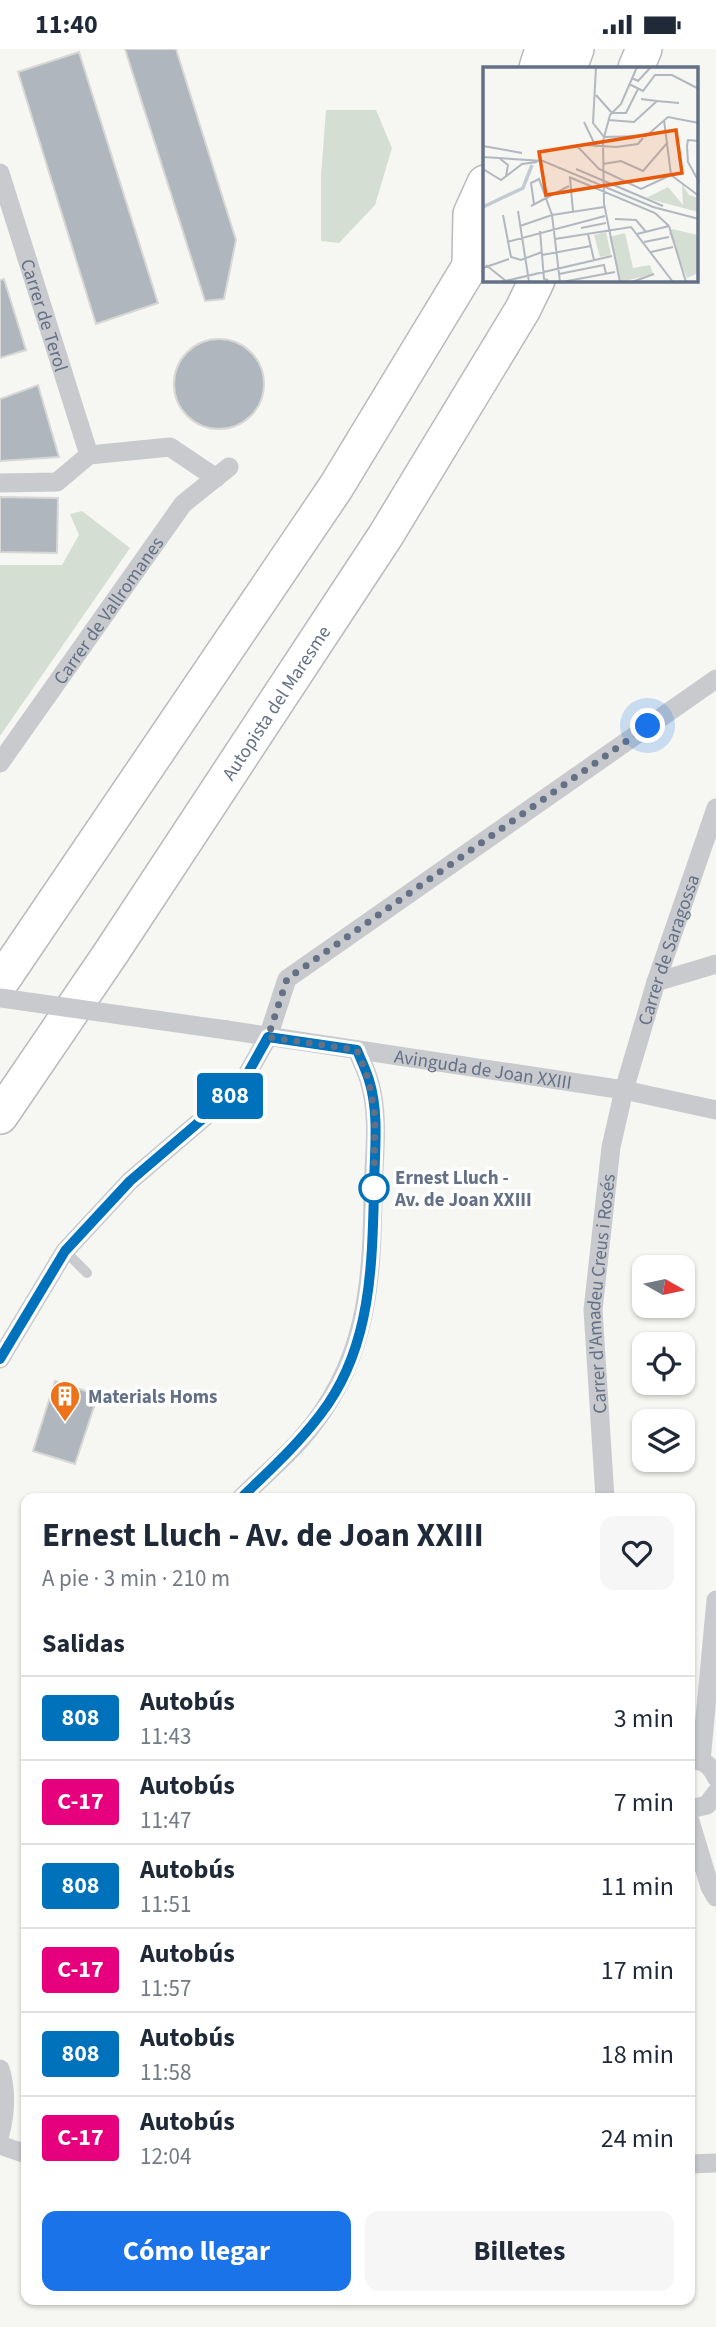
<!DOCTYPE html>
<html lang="es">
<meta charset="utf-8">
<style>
body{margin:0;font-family:"Source Sans 3",sans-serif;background:#f6f6f7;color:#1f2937;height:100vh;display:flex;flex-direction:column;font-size:26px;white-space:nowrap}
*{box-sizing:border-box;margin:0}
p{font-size:23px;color:#747a83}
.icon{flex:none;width:38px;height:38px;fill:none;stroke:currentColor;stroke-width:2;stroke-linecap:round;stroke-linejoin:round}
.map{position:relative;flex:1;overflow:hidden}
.side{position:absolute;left:21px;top:1444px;width:674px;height:812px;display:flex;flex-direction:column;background:#fff;border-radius:14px;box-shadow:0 2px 5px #0004}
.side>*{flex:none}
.badge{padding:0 14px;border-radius:5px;font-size:24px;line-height:46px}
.needle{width:46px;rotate:99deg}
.fabs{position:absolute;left:632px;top:1206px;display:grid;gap:14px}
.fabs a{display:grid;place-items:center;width:63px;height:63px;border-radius:14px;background:#fff;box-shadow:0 2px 5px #0004;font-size:35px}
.you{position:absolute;width:35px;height:35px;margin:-18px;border:5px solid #fff;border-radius:50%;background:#1a73e8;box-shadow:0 0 0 10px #1a73e833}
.map>.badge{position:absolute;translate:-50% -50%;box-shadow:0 0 0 4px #fff}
h2{padding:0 21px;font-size:26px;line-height:63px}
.round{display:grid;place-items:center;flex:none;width:74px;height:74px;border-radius:14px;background:#f6f6f7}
.summary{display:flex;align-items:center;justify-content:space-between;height:119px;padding:0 21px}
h1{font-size:33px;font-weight:700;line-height:52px}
.cta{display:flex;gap:14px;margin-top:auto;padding:14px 21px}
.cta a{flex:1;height:80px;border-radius:14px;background:#1a73e8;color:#fff;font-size:28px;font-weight:700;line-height:80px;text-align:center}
.cta a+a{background:#f6f6f7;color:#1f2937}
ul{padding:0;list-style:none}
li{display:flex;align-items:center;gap:21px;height:84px;padding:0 21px;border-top:2px solid #e0e1e3}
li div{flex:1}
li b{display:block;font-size:26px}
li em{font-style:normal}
li .badge{min-width:77px;font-weight:700;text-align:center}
.status{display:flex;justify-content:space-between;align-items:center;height:49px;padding:0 35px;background:#fff;direction:ltr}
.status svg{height:19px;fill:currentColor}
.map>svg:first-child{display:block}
.green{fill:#d5ded3}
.building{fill:#b0b6bd;stroke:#d7d8d5;stroke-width:2}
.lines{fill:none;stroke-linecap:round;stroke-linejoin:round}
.motorway-casing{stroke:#b7babe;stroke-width:38}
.service{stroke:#c8cace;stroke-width:10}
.minor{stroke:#c8cace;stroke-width:19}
.motorway{stroke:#fff;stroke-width:35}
.minor-bridge{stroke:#c8cace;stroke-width:19}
.line-casing{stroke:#fff;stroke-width:16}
.line{stroke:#0072bc;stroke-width:10}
.walk{stroke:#637086;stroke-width:7;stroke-dasharray:0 12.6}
.stop-dot{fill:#fff;stroke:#0072bc;stroke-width:3.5}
.labels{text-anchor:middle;stroke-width:7;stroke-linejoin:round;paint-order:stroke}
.street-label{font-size:19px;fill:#637086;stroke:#fff}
.stop-label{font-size:19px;font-weight:bold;fill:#637086;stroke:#fff;text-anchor:start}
.poi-label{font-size:19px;font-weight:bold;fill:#637086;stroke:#fff;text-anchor:start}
.inset-river{fill:none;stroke:#c3cbd2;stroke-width:3.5}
.inset-road{fill:none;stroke:#b2b8c0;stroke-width:2}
.view{fill:#e8590c;fill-opacity:0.15;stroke:#e8590c;stroke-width:3.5}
.inset-edge{fill:none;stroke:#637086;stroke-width:3.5}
</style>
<div class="status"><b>11:40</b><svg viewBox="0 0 49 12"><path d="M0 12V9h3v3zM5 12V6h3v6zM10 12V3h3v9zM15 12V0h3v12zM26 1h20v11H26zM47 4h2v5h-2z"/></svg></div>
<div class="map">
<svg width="716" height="2278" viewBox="0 0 716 2278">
<rect width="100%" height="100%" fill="#f6f6f2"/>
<g class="green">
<path d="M326,61h50l16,38 -17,57 -36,38 -18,-2v-65z"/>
<path d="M82,462l48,37 -130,188v-171h62l17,-30 -9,-21z"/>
</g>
<g class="building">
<path d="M125,0h51l60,191 -12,59 -19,2z"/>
<path d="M79,3l79,251 -62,21 -78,-252z"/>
<path d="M4,230l22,71 -26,8v-78z"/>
<circle cx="219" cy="335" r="45"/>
<path d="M38,336l21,72 -59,4v-62z"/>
<path d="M0,448l58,1 -1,55 -57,-1z"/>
<path d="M55,1332l43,14 -23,69 -42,-13z"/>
</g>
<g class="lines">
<g class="motorway-casing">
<g id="motorway">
<path d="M537,19l6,-19"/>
<path d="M569,19l7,-19"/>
<path d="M636,19l8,-19"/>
<path d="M470,215l1,-50 14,-31"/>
<path d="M0,934l336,-496 134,-221 15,-29"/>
<path id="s5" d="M0,1067l111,-163 275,-418 137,-226 14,-29"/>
</g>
</g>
<path class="service" d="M65,1202l22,22"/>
<g class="minor">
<path id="s1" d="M0,124l89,282"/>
<path d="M0,434l57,-1 32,-27 81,-8 46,31"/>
<path id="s2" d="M0,714l183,-259 46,-37"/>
<path d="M656,933l60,-18"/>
<path id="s3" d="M227,981l397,60 92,20"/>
<path d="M0,1310l65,-108 65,-70 110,-94 28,-50 19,-58 429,-300"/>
<path d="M241,1449c20,-20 43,-39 61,-60 65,-74 70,-153 71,-246 1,-37 7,-76 -4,-112 -3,-10 -8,-20 -12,-30"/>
<path id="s4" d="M605,1449l-12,-188 18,-163 13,-57 32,-108 60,-174"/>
<path d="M691,1711c12,0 20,5 25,17"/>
<path d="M701,1712l15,-161"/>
<path d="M690,1760l17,-4 9,-12"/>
<path d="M690,1772l20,66 6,10"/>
<path d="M0,2020c7,22 6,42 0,65"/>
<path d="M0,2096l26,9"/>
<path d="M690,2115l26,-1"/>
</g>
<use href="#motorway" class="motorway"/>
<path class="minor-bridge" d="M0,949l227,32"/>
</g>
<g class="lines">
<g class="line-casing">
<path id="line" d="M0,1310l65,-108 65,-70 110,-94 28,-50 89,13c4,10 9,20 12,30 11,35 5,75 5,112 -2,73 -3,149 -46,212 -24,35 -56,64 -87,94"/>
</g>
<use href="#line" class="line"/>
<path class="walk" d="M374,1139l1,-71 -6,-36 -12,-31 -89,-13 19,-58 361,-253"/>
</g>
<defs>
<g id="building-pin" transform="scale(1.575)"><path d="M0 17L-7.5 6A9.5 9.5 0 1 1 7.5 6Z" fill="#ee721a" stroke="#fff"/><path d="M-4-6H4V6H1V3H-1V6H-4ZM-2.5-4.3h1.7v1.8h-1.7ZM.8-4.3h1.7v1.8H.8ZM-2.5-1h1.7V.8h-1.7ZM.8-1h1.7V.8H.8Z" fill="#fff"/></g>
</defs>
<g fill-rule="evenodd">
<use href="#building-pin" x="65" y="1347"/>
</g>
<circle class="stop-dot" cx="374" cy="1139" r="14"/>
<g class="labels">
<g class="street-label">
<text dy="7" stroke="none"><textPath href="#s1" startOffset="149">Carrer de Terol</textPath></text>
<text dy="7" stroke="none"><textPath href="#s2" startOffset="187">Carrer de Vallromanes</textPath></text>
<text dy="7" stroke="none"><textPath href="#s5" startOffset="497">Autopista del Maresme</textPath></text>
<text dy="7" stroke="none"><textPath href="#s4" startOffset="558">Carrer de Saragossa</textPath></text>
<text dy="7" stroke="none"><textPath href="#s3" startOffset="259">Avinguda de Joan XXIII</textPath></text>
<text dy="7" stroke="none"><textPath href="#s4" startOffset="205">Carrer d'Amadeu Creus i Rosés</textPath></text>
</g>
<g class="stop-label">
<text x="395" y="1135">Ernest Lluch -<tspan x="395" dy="22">Av. de Joan XXIII</tspan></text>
</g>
<g class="poi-label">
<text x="88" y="1354">Materials Homs</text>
</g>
</g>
<g transform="translate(483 18)">
<rect width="215" height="215" fill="#f6f6f2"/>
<path d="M199,117l7,11 9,3v14l-52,-14 22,-11 15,18zM189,162l26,6v38l-11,5 -18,-45zM123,165l5,23 -11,2 -6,-22zM142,166l8,35 17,-3 3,9 -32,8 -12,-45z" fill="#d5ded3"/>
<path class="inset-river" d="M0,140l40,-19 9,-23"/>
<path class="inset-road" d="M113,0l-3,56 11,14M149,11l6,3 13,-14M146,17l14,7 12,-16h17l27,14M113,28l16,18M174,34l22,2M129,46h14l12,-24M125,53l26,2 23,-21 -16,-2M181,53l7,55M101,55l12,25M121,70l38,-1M162,70l23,-20 31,6M216,74l-11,-1 -1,6 1,16 11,20M93,78l23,24 42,20 30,-14M102,78l31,2 22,-3 5,-6M0,79l39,7M0,90l60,4 110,46 46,12M16,91l9,7 -2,11M120,97l18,-3 22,10 25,-29M0,102l18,11 21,-16 15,-2M93,102l87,37M188,108l28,21M86,110l86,36 14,13M87,111l3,33M51,137l-3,-21 8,-4 13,36 8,67M48,139l38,-20M35,144l11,71M20,148l8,42 10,3 21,-8M132,152l21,1 10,12M37,159l32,-11 52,-8M186,159l17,56M98,161l25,-5M57,164l4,48 4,1M105,167l6,26M154,167l32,-8M72,172l76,-12 42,55M24,175l98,-26M161,175l25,-5M168,185l22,-5M59,188l49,-9M3,198l20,16M0,201l26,-9M76,207l45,-9 2,9M18,215l111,-26M79,215l53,-10M137,215l-16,-78 -1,-63 7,-26 11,-11 16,-37M149,215l22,-8"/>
<path class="view" d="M193,63l6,43 -136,22 -7,-43z"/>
<rect width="215" height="215" class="inset-edge"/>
</g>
</svg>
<div class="fabs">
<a><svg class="needle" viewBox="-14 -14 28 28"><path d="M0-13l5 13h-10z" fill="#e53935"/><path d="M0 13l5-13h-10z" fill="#747a83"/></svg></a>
<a><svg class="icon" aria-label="locate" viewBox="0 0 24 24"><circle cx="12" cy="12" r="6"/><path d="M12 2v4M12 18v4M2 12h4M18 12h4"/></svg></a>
<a><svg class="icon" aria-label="layers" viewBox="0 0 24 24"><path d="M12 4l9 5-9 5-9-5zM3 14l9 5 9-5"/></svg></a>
</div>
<div class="you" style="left:648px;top:677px"></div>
<b class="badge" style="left:230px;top:1047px;background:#0072bc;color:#fff">808</b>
<section class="side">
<div class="summary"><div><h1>Ernest Lluch - Av. de Joan XXIII</h1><p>A pie · 3 min · 210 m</p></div><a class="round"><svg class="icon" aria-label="heart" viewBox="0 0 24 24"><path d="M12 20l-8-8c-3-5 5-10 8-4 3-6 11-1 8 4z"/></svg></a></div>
<h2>Salidas</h2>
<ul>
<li><span class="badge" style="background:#0072bc;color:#fff">808</span><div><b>Autobús</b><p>11:43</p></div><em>3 min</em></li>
<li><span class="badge" style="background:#e6007e;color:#fff">C-17</span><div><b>Autobús</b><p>11:47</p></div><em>7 min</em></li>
<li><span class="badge" style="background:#0072bc;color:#fff">808</span><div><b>Autobús</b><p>11:51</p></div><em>11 min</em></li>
<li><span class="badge" style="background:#e6007e;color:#fff">C-17</span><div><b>Autobús</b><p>11:57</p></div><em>17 min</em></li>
<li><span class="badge" style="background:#0072bc;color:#fff">808</span><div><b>Autobús</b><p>11:58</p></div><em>18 min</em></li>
<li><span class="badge" style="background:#e6007e;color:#fff">C-17</span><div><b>Autobús</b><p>12:04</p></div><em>24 min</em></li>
</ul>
<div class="cta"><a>Cómo llegar</a><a>Billetes</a></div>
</section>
</div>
